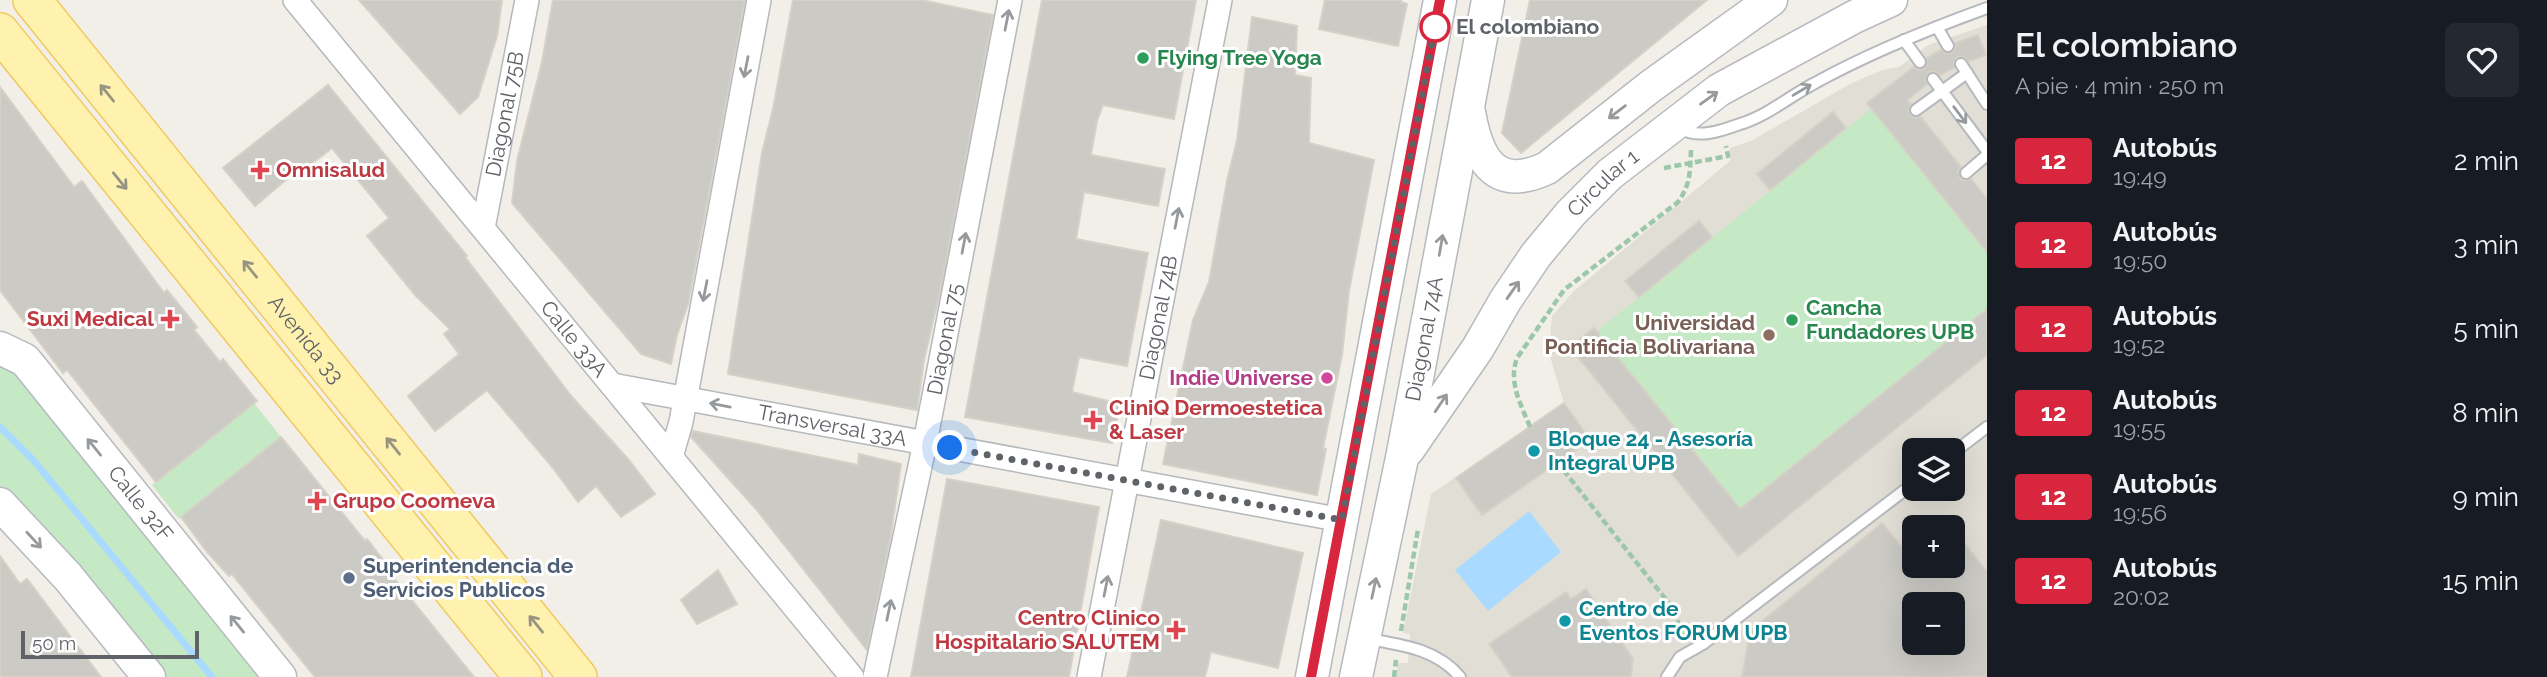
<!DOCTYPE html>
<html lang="es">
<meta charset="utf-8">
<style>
body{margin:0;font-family:Raleway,sans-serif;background:#242831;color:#f1f3f6;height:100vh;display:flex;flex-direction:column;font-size:26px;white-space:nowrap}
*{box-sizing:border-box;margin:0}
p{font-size:23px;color:#9ea1a6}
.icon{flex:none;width:38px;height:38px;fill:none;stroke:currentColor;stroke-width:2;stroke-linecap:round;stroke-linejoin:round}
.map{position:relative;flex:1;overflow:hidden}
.sheet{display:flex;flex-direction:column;background:#171b24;width:560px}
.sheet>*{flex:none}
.badge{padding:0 14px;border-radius:5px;font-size:24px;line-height:46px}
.tools{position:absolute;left:1902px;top:438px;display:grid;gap:14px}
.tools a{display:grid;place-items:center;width:63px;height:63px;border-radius:10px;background:#171b24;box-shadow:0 7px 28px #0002;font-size:35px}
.scale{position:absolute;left:21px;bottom:18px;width:178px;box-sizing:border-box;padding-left:7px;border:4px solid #5f6368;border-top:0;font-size:19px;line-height:24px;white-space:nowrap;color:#5f6368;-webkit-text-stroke:5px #fff;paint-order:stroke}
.you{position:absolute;width:35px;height:35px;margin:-18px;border:5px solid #fff;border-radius:50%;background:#1a73e8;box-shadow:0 0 0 10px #1a73e833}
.map>.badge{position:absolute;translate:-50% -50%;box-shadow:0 0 0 4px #fff}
.round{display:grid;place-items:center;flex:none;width:74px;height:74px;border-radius:10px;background:#242831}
.head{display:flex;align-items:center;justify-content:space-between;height:119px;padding:0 28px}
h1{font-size:33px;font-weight:600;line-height:52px}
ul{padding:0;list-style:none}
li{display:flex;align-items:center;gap:21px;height:84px;padding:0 28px}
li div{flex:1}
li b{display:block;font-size:26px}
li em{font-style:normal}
li .badge{min-width:77px;font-weight:700;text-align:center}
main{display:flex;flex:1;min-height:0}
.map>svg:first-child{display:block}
.education{fill:#e1ded6;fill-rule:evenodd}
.green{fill:#c5e8c5}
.water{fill:#aadaff}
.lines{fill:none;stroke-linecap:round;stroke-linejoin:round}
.stream{stroke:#aadaff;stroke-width:7}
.building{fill:#cccac5;stroke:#d6d1c6;stroke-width:2;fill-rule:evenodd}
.lane-casing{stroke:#b5b8bc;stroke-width:14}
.street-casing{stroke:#b5b8bc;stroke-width:26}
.secondary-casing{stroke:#b6babf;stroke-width:35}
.primary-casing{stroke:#f2c960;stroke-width:40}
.path{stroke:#9cc7a9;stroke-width:4.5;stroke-dasharray:7 3.5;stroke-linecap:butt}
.lane{stroke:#fff;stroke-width:10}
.street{stroke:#fff;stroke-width:23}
.secondary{stroke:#fff;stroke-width:32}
.primary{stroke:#fff2af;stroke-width:37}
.oneway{stroke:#979a9d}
.oneway2{stroke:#979581}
.line-casing{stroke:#fff;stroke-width:16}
.line{stroke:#d7263d;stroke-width:10}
.walk{stroke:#5f6368;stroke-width:7;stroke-dasharray:0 12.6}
.stop-dot{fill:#fff;stroke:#d7263d;stroke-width:3.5}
.leisure-dot{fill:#2e9e5b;stroke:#fff;stroke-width:2.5}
.health-dot{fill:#e0444e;stroke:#fff;stroke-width:2.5}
.education-dot{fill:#8d6e63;stroke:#fff;stroke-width:2.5}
.hotel-dot{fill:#d1479c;stroke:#fff;stroke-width:2.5}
.culture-dot{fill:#0f9aa8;stroke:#fff;stroke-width:2.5}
.service-dot{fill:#5c6f8a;stroke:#fff;stroke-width:2.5}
.labels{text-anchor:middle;stroke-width:6;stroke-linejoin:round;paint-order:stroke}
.stop-label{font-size:21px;font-weight:bold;fill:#5f6368;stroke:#fff;text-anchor:start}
.leisure-label{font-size:21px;font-weight:bold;fill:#27864d;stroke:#fff;text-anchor:start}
.street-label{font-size:21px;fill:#5f6368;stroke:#fff}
.health-label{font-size:21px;font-weight:bold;fill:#be3a42;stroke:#fff;text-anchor:start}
.education-label{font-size:21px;font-weight:bold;fill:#785e54;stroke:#fff;text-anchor:end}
.hotel-label{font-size:21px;font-weight:bold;fill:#b23c85;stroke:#fff;text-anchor:end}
.culture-label{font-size:21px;font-weight:bold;fill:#0d838f;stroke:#fff;text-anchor:start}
.service-label{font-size:21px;font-weight:bold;fill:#4e5e75;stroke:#fff;text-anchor:start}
</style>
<main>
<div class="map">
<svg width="1987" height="677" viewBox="0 0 1987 677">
<rect width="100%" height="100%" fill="#f1efe8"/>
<path class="education" d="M1987,25v652h-591l2,-14h10l2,-29 -7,-1 28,-139 133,-91 -15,-50 3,-37 22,-25 156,-130v-13l21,-7 99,-57 32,-14 17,-3 29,-22zM1914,450h39v38h-39zM1914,527h39v38h-39zM1914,604h39v38h-39z"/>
<g class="green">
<path d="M1871,109l116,143v57l-247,200 -143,-178z"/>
<path d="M0,348l280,329h-131l-149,-173z"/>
<path d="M254,403l27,34 -102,82 -27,-34z"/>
</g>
<path class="water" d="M1529,511l32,41 -73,59 -33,-41z"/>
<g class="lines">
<path class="stream" d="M0,427l35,35 177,215"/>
</g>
<g class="building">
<path d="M359,0h143l-5,36 -19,61 -18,17z"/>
<path d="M553,0h192l-57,304 -11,31 -6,29 -30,-10 -129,-151 5,-42 25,-99z"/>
<path d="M793,0h128l72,15 -53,277 -16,68 -7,50 -189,-36 34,-221 11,-44z"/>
<path d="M1042,0h154l-22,119 -71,-14 -6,16 -6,34 74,14 -7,37 -74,-14 -8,47 72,14 -21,113 -48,-9 -7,35 48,12 -8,39 -147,-26z"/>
<path d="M1325,0h76v2l6,2 -9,42 -79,-17z"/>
<path d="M1530,0h177l-186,153 -19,-20z"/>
<path d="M1252,17l45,9 -2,49 16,3 -2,65 65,17 -25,131 -7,64 -19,93 3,1 -9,46 -154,-31 30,-144 16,-38 18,-101 10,-41z"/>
<path d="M1978,35l8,20 -17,6 -5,-4h-7l-3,4v7l-14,7 -5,-3h-6l-3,5 1,7 -20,16 4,4 -3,6 2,5 6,3 4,-2 41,51 -3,4 2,7 4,3 7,-2 16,20v53l-120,-149 47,-36 6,3 5,-2 2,-10 14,-8 4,3h6l4,-4v-6z"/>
<path d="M328,85l139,171 -2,1 107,140 56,62 27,35 -34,23 -25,-31 -18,16 -25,-34 -66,-78 -52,41 -27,-35 51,-42 -15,-20 6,-5 -34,-33 -49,-60 22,-18 -57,-70 -22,17 -3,-3 -52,44 -32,-38z"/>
<path d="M0,87l74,100 8,-6 82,112 3,-3 30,37 -3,3 26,32 3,-3 34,42 -101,81 -89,-112 -4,3 -63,-83z"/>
<path d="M1833,112l13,16 -76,62 -13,-16z"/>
<path d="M1699,221l13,16 -73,60 -14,-16z"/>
<path d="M1987,309v46l-249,201 -168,-209 24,-19 146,181z"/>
<path d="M1564,403l26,37 -108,75 -26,-37z"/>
<path d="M693,431l165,34 1,-11 42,10 -10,70 -24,116 -111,-141 -65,-72z"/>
<path d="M281,437l84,104 2,-2 24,31 -2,2 85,105h-159l-83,-103 -3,2 -21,-23 -27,-36z"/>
<path d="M947,479l152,28 -30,170h-158z"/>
<path d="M1161,520l142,33 -25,115 -67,-16 -6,25h-78z"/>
<path d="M1882,523l32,39v3h39v-36l34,43v105h-245l8,-46zM1914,604h39v38h-39z"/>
<path d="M0,556l20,28 7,-5 74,98h-101z"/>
<path d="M718,570l19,34 -40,20 -16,-24z"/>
<path d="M1586,589l47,70 -2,18h-119l-23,-33 77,-52 5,7z"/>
</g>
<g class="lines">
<g class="lane-casing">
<g id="lane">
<path d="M1937,27l11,19"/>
<path d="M1904,40l16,22"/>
<path d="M1961,64l26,40"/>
<path d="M1933,79l54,72"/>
<path d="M1916,110l51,-37"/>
<path d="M1679,127c17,13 42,4 61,-3 27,-8 50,-28 75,-41 54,-30 114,-54 172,-75"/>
<path d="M1966,173l21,-18"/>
<path d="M1953,453l34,-26"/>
<path d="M1368,639c34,6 69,10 92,38"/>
<path d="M1667,677l13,-20 23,-13 211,-161"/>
</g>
</g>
<g class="street-casing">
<g id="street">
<path id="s1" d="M295,0l557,677"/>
<path id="s2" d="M483,228l44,-228"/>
<path id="s3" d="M612,385l730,135"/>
<path d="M671,457l10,-35 78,-422"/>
<path id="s4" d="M875,677l50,-234 85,-443"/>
<path id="s5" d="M1089,677l131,-677"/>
</g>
</g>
<g class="secondary-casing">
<g id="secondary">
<path d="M1469,112c8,46 25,81 78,56l104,-82 120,-86"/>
<path id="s6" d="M0,348l25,12 255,317"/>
<path id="s7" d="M1408,450l70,-102 27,-47 31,-46 35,-42 39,-39 109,-84 135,-73 37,-17"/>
<path d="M0,504l68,73 81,100"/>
<path d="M1312,677l128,-677"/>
<path id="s8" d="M1356,677l46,-219 86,-458"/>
</g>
</g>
<g class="primary-casing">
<g id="primary">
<path id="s9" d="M32,0l546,677"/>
<path d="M0,32l523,645"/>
</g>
</g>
<g class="path">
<path d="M1664,168l64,-12 -2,-10"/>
<path d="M1530,427c-9,-23 -22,-44 -13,-69l47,-68 114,-88c13,-18 12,-32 13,-52"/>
<path d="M1557,462l118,149 8,28"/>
<path d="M1401,631l17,-102"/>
<path d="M1394,677l2,-17"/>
</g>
<use href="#lane" class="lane"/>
<use href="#street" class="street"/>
<use href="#secondary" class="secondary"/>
<use href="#primary" class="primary"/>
</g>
<defs><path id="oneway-shaft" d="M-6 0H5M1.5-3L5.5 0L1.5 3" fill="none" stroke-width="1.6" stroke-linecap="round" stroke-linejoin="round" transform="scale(1.75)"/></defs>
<g class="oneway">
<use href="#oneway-shaft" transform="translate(1007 20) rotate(-79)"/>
<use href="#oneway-shaft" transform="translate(746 67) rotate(101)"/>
<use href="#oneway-shaft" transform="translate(1802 90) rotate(-31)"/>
<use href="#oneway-shaft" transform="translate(1709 98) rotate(-36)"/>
<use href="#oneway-shaft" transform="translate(1617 112) rotate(143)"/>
<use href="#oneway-shaft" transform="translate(1960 115) rotate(53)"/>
<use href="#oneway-shaft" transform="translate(1177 218) rotate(-79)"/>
<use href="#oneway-shaft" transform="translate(964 243) rotate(-79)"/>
<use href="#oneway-shaft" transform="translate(1441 245) rotate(-80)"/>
<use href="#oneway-shaft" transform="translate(1513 290) rotate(-55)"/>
<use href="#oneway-shaft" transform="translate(705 291) rotate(101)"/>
<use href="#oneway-shaft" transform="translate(1441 403) rotate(-56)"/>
<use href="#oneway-shaft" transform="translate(720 405) rotate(-169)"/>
<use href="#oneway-shaft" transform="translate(94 447) rotate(-129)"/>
<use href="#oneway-shaft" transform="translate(34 540) rotate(47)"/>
<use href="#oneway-shaft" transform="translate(1106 586) rotate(-79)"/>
<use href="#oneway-shaft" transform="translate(1374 588) rotate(-78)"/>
<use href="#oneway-shaft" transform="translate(889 610) rotate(-78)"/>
<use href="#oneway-shaft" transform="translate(237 624) rotate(-129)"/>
</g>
<g class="oneway2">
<use href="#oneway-shaft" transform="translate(107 93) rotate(-129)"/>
<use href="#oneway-shaft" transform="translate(120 181) rotate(51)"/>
<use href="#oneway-shaft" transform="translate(250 269) rotate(-129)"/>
<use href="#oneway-shaft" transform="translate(393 446) rotate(-129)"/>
<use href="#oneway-shaft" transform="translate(536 624) rotate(-129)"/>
</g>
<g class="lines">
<g class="line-casing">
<path id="line" d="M1311,677l129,-677"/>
</g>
<use href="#line" class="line"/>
<path class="walk" d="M950,448l392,72 93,-493"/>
</g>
<circle class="stop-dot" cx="1435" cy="27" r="14"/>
<g class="leisure-dot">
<circle cx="1143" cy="58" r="7"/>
<circle cx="1792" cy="320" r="7"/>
</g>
<g class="health-dot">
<path d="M256.5 159.5h7v7h7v7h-7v7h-7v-7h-7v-7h7z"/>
<path d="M166.5 308.5h7v7h7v7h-7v7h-7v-7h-7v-7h7z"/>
<path d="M1089.5 409.5h7v7h7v7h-7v7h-7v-7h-7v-7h7z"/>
<path d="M313.5 490.5h7v7h7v7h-7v7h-7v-7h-7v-7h7z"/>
<path d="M1172.5 619.5h7v7h7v7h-7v7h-7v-7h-7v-7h7z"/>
</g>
<circle class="education-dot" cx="1769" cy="335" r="7"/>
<circle class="hotel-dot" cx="1327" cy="378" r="7"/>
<g class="culture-dot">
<circle cx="1534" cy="451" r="7"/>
<circle cx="1565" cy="621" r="7"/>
</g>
<circle class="service-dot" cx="349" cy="578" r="7"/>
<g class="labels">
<g class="stop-label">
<text x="1456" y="34">El colombiano</text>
</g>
<g class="leisure-label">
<text x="1157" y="65">Flying Tree Yoga</text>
<text x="1806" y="315">Cancha<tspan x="1806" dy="24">Fundadores UPB</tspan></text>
</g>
<g class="street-label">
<text dy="7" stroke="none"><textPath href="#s2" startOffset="116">Diagonal 75B</textPath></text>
<text dy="7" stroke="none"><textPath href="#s7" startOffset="332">Circular 1</textPath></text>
<text dy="7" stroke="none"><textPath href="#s5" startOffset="366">Diagonal 74B</textPath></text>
<text dy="7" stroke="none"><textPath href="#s9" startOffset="436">Avenida 33</textPath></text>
<text dy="7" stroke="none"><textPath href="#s1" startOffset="439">Calle 33A</textPath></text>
<text dy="7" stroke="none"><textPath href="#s4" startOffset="345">Diagonal 75</textPath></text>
<text dy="7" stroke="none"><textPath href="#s8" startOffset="345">Diagonal 74A</textPath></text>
<text dy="7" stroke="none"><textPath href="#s3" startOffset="224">Transversal 33A</textPath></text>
<text dy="7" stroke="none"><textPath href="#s6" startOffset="212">Calle 32F</textPath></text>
</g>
<g class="health-label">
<text x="276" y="177">Omnisalud</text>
<text x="154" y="326" text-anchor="end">Suxi Medical</text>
<text x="1109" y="415">CliniQ Dermoestetica<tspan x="1109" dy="24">&amp; Laser</tspan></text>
<text x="333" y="508">Grupo Coomeva</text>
<text x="1160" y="625" text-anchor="end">Centro Clinico<tspan x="1160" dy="24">Hospitalario SALUTEM</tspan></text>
</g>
<g class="education-label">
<text x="1755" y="330">Universidad<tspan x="1755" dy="24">Pontificia Bolivariana</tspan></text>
</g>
<g class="hotel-label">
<text x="1313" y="385">Indie Universe</text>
</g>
<g class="culture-label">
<text x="1548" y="446">Bloque 24 - Asesoría<tspan x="1548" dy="24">Integral UPB</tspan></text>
<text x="1579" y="616">Centro de<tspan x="1579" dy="24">Eventos FORUM UPB</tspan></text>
</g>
<g class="service-label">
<text x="363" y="573">Superintendencia de<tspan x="363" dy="24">Servicios Publicos</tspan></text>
</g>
</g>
</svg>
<div class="tools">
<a><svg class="icon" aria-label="layers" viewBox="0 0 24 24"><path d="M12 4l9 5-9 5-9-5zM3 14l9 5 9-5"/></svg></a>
<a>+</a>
<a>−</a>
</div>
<div class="scale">50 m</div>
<div class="you" style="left:950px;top:448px"></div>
</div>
<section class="sheet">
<div class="head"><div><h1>El colombiano</h1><p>A pie · 4 min · 250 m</p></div><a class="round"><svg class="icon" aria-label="heart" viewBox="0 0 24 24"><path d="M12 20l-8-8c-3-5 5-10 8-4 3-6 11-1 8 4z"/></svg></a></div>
<ul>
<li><span class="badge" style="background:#d7263d;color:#fff">12</span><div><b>Autobús</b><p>19:49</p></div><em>2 min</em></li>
<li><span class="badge" style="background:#d7263d;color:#fff">12</span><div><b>Autobús</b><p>19:50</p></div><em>3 min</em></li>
<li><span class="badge" style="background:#d7263d;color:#fff">12</span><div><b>Autobús</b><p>19:52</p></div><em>5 min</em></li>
<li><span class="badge" style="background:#d7263d;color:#fff">12</span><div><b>Autobús</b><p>19:55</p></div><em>8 min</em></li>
<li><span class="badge" style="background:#d7263d;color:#fff">12</span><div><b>Autobús</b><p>19:56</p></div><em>9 min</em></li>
<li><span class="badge" style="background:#d7263d;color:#fff">12</span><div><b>Autobús</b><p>20:02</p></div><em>15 min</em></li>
</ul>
</section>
</main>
